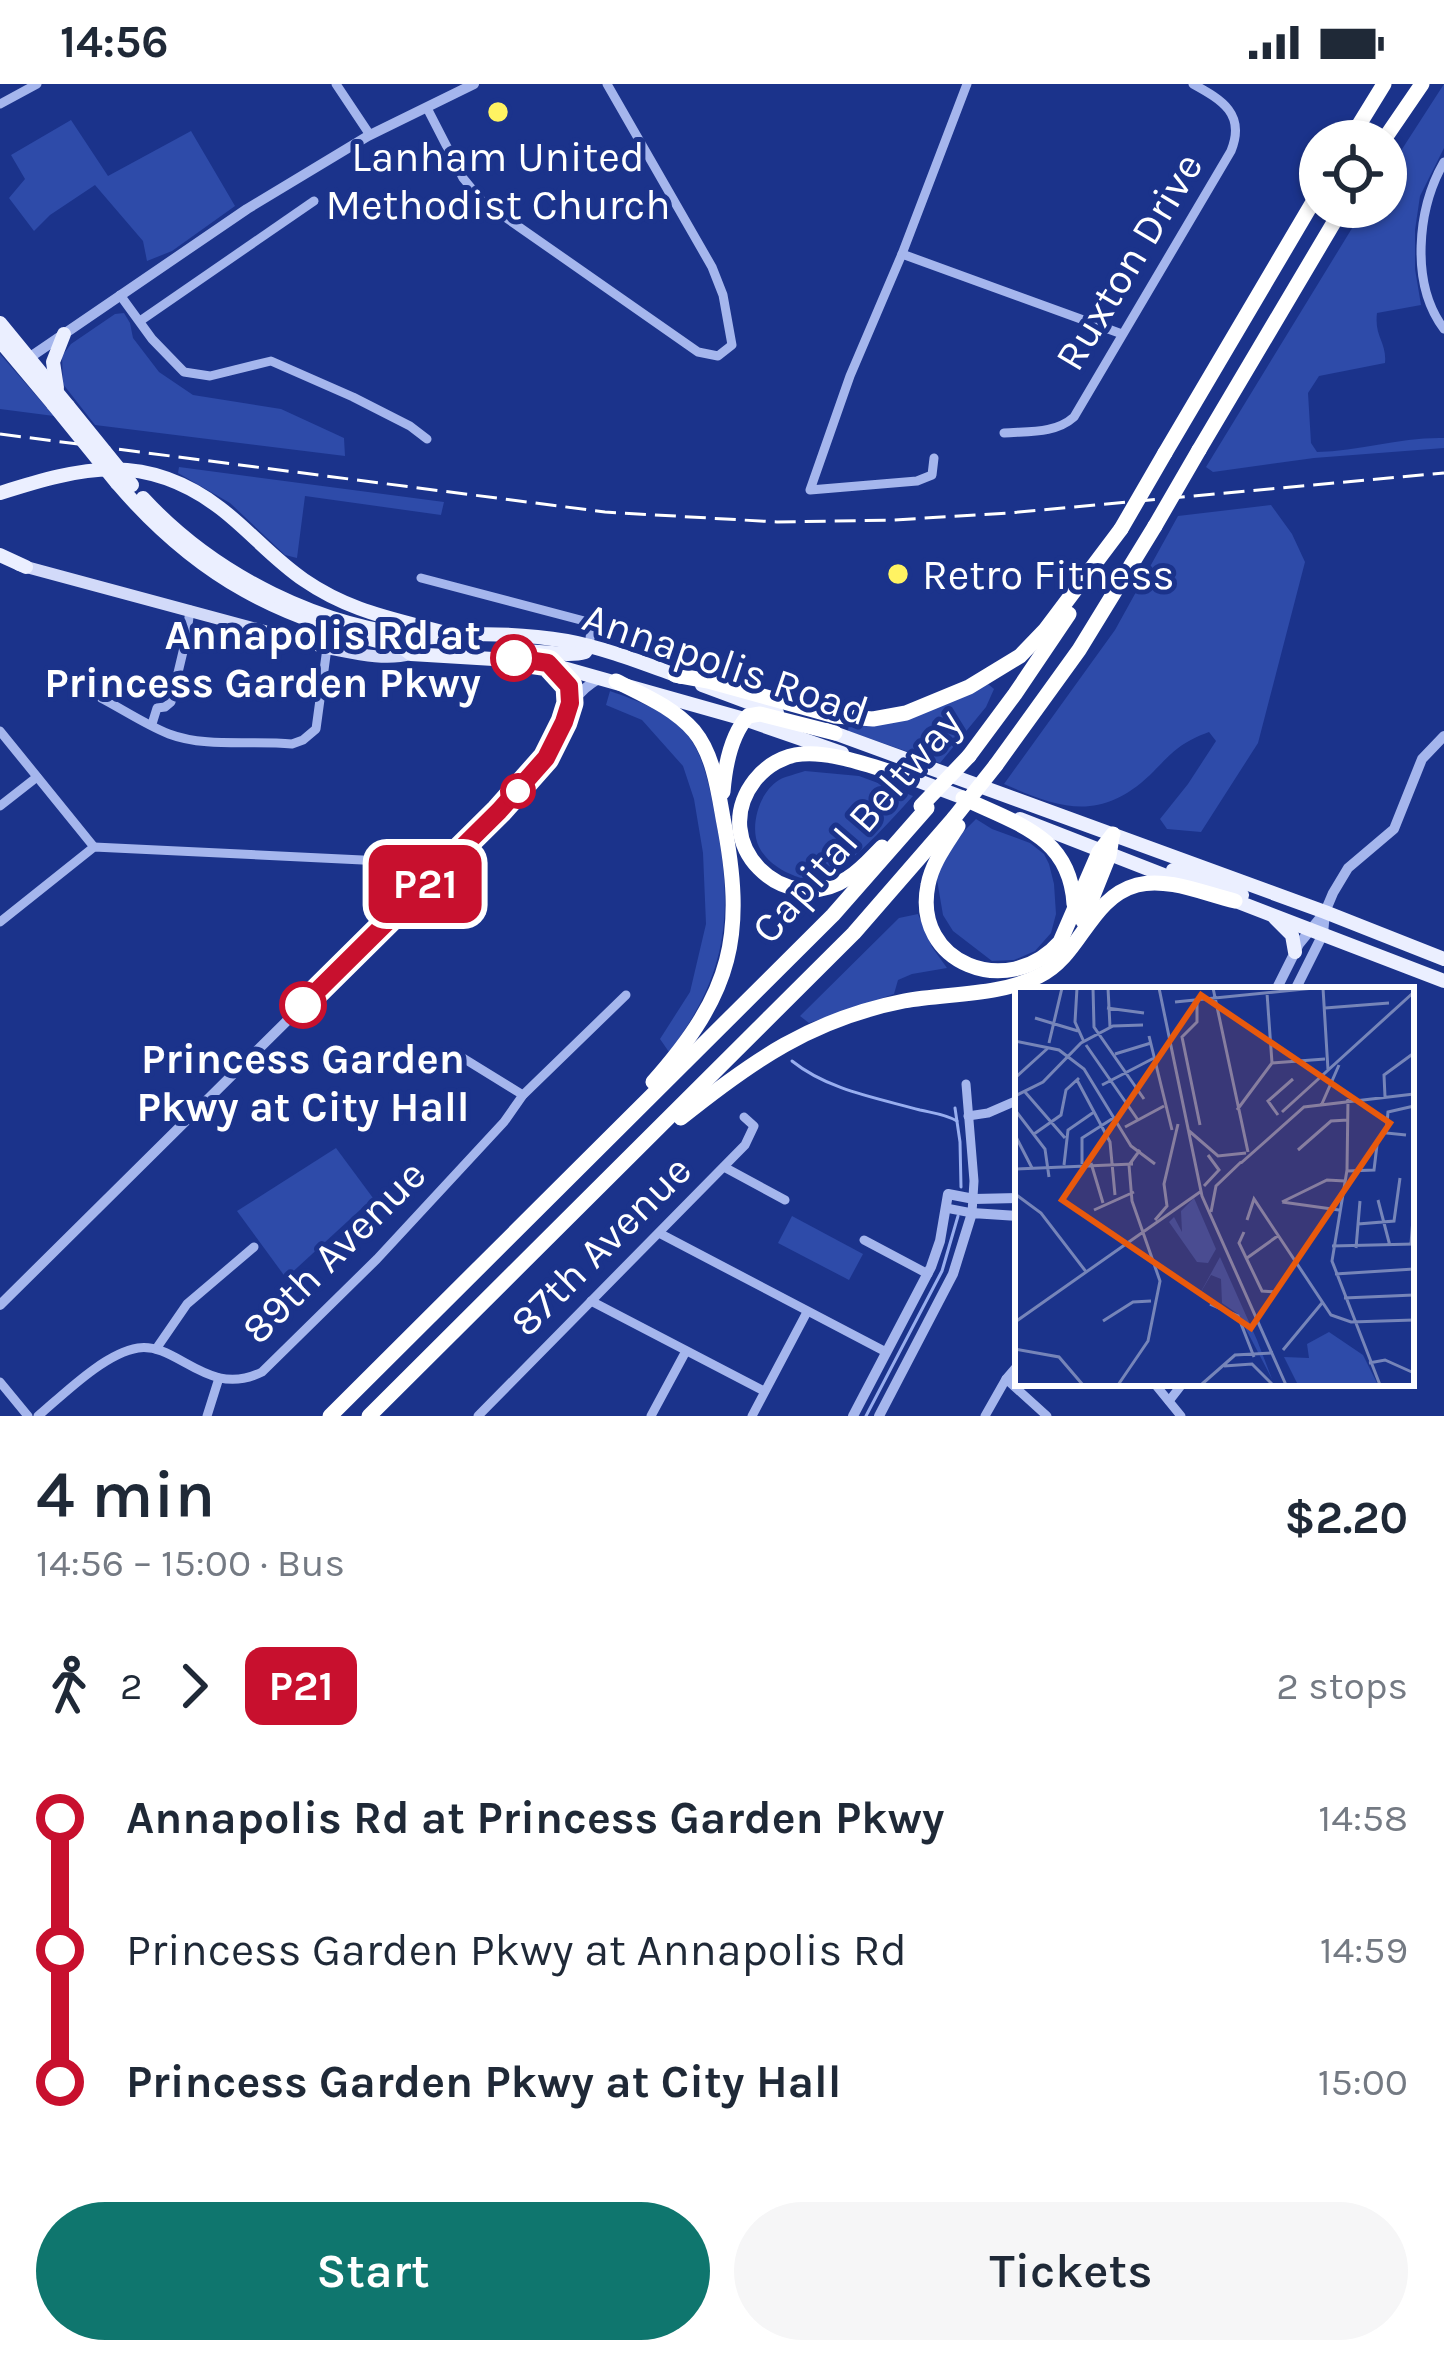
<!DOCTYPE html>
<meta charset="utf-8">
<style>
body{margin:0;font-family:Karla,sans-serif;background:#f6f6f7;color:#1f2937;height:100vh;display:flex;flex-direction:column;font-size:45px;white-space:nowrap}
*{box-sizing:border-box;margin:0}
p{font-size:39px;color:#747a83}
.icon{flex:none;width:66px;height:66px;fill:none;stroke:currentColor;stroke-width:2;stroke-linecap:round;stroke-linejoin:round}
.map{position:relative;height:1332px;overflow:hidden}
.sheet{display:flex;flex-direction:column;background:#fff;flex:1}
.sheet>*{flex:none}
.badge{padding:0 24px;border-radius:18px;font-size:42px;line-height:78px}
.buttons{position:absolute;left:1299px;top:36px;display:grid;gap:24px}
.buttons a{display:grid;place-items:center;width:108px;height:108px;border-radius:50%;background:#fff;box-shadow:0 3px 9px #0004;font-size:60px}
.map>.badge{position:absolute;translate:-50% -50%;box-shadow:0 0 0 6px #fff}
.legs{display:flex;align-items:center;gap:18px;height:132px;padding:0 36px;font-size:39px}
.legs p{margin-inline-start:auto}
.overview{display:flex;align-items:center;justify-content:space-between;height:204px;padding:0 36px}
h1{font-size:66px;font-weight:600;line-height:90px}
.button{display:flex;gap:24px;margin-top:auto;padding:24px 36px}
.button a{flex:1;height:138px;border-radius:72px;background:#0f766e;color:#fff;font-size:48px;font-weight:600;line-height:138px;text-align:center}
.button a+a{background:#f6f6f7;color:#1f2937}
ul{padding:0 36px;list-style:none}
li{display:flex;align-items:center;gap:42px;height:132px;font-size:45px}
li i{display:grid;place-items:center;width:18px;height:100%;margin:0 15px;background:currentColor}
li i::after{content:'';width:30px;height:30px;margin:-15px;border:9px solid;border-radius:50%;background:#fff}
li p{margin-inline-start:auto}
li:first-child i{background:linear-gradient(#0000 50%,currentColor 0)}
li:last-child i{background:linear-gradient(currentColor 50%,#0000 0)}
.status{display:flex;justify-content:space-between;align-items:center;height:84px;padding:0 60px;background:#fff;direction:ltr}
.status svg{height:33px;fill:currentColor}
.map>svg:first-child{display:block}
.green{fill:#2e4ba9}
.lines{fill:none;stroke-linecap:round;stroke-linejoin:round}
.stream{stroke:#98aeef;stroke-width:3}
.minor{stroke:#a5b6ed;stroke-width:9}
.tertiary{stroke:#a5b6ed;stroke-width:10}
.secondary{stroke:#d2daf9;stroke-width:12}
.primary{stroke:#ebefff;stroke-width:14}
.motorway{stroke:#fff;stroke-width:15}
.rail{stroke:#fff;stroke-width:3;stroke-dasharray:21 9;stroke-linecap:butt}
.primary-bridge{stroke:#ebefff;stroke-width:14}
.motorway-bridge{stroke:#fff;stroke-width:15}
.line-1-casing{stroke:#fff;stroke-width:27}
.line-1{stroke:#c8102e;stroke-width:18}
.poi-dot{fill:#fff362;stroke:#1b338b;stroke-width:4.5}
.stop-1-dot{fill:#fff;stroke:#c8102e;stroke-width:6}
.labels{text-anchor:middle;stroke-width:10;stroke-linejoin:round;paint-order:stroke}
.poi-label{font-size:42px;fill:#fff;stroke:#1b338b}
.street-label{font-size:42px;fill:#fff;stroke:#1b338b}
.stop-label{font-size:42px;font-weight:bold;fill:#fff;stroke:#1b338b;text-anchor:end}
.inset-road{fill:none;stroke:#7685b9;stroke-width:3}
.view{fill:#e8590c;fill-opacity:0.15;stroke:#e8590c;stroke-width:6}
.inset-edge{fill:none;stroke:#fff;stroke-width:6}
</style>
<div class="status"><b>14:56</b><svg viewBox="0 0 49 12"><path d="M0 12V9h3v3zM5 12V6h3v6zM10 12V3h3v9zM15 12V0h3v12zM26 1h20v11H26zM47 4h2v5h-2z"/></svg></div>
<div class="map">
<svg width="1444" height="1332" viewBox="0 0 1444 1332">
<rect width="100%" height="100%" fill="#1b338b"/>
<g class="green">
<path d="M1444,0v64l-24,48 -5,34v39l6,36 -44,8c-3,24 10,29 8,50l-66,13 -11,17 3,50 6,9c42,-1 84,-15 127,-14v10l-130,10 -101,14 -7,-5 159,-260h21v-33z"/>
<path d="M71,36l37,56 83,-45 44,75 -63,45 -25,10 -4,-20 -48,-56 -45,30 -16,16 -25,-33 16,-19 -14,-24z"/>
<path d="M124,229l6,10 3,15 26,34 34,23 88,14 63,29 1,18 -250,-31 -32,-41 -1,-28 9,-12 44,-30z"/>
<path d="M0,270l54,62 -54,-7z"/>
<path d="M179,383l265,35 -3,13 -136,-19 -8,62 -12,-3 -55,-52 -52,-30z"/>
<path d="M1271,421l21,29 13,28 -47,181 -57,89 -34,-3 -7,-10 28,-35 28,-43 -7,-9c-30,11 -37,21 -59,43 -50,47 -89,34 -146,9l111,-154 63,-114z"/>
<path d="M988,600l6,5 -8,18 -46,56 -92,-32 1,-7 67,-10z"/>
<path d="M610,607c28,10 60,21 79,46 16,22 21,53 26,79 19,95 14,157 -46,236l-9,-13 30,-47 16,-68 -3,-71 -9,-54 -11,-33 -41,-46 -36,-15z"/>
<path d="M805,687l54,5 54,20c-22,24 -62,70 -91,82 -10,4 -18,1 -27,-2 -14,-5 -29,-15 -36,-29 -10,-20 0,-55 20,-67 7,-4 18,-6 26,-9z"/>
<path d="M976,735l16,10 38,14 14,11 5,10 5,20 2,30 -5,19 -16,18 -21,9 -22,1 -39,-30 -10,-16 -7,-41 26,-41z"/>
<path d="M918,830l14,33 15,21 -35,6 -14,6 -4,14 -85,29 -9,-7 99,-98z"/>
<path d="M336,1064l37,50 -87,80 -49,-67z"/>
<path d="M792,1132l71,38 -14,26 -71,-37z"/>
</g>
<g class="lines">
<g class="stream">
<path d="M792,977c36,29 85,37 128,49 13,3 25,4 37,11"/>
<path d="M955,1024l5,34 1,45"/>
<path d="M866,1332l76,-145 16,-55"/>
</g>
<g class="minor">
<path d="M336,0l34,51"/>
<path d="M0,20l37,-20"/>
<path d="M427,24l36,70 19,23 216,151 20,4 14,-11 -9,-50 -11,-28 -105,-183"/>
<path d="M1444,78c-27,47 -34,122 0,167"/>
<path d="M902,170l220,80"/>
<path d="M120,211l32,44 32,33 26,4 61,-15 82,36 57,29 17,13"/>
<path d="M140,237l174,-120"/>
<path d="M1004,349c24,-2 51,1 70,-16l157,-266c15,-37 -9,-51 -38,-67"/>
<path d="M934,374l-2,17 -15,6 -107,9 40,-114 52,-122 65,-170"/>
<path d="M421,494l171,45 -3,23"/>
<path d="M101,614c23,12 45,27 68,36 37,14 83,6 123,10l11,-4 13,-11 11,-81"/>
<path d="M152,640l5,-16 8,-1 6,-5 15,-63 4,-29"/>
<path d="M0,647l94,116"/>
<path d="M0,722l37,-29"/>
<path d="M0,838l94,-75 351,17"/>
<path d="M463,974l60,37"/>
<path d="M968,1032l20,-3 30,-13"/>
<path d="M724,1083l61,33"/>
<path d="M946,1124l26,5 2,-32 -8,-97"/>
<path d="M659,1149l227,119"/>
<path d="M864,1156l64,34"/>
<path d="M591,1217l173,90"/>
<path d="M156,1265l31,-45 67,-57"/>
<path d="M1006,1295l41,37"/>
<path d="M0,1298l28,34"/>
<path d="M1154,1299l27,33"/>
<path d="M1169,1317l14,-18"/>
<path d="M38,1332c26,-22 67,-63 100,-68 40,-6 69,51 124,24l115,-113 127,-137 19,-27 103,-100"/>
<path d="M207,1332l12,-38"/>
<path d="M478,1332l267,-271 9,-19 -10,-9"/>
<path d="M651,1332l35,-65"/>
<path d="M752,1332l55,-104"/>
<path d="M985,1332l21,-37 12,-14"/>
</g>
<g class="tertiary">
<path d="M23,278l224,-153 121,-73 106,-52"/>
<path d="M550,582l19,20 1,17"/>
<path d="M1276,906l23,-46 26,-32"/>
<path d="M1295,906l28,-56 2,-22 8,-19 15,-25 46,-39 28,-70 22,-23"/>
<path d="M0,1221l499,-494c16,-17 33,-34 46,-53 23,-32 17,-59 55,-80"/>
<path d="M853,1332l78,-149 9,-26 8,-47 26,5 44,-1"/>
<path d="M879,1332l74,-142 19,-61 46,3"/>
</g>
<path class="secondary" d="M19,481l308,83c27,5 57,13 84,6"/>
<g class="primary">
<path d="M0,239l68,83"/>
<path d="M0,257l53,63"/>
<path d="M57,304l-4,-26 11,-28"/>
<path d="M117,399c81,95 164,137 285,164l9,7 131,8 202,57 98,34"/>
<path d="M0,409c82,-26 145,-42 220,15 29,22 53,51 84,72 45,31 87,38 138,52"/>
<path d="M143,414c72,78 179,131 285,139 10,1 18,-2 28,-2 36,-2 75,0 111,6 38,7 78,23 114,36"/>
<path d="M0,471l26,12"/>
<path d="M507,568c26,-4 58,6 78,0l4,-6"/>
<path d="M702,601l75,28"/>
<path d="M826,646l499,182 119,47"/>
<path d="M903,691l69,26"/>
<path d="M1020,735l159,62"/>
<path d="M1173,786l69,25"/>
<path d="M1228,814l216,83"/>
<path d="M1275,834l17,17 3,17"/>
</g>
<g class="motorway">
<path d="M1349,57l35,-57"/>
<path d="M1383,57l39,-57"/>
<path d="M1199,366l144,-243"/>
<path d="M1165,369l155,-263"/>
<path d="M675,591l33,6 127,35 38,3 33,-6 63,-26 51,-31 25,-26 76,-101"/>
<path d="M616,597c27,14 57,26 78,50 19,23 24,58 29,87 23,117 10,174 -70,264"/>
<path d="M969,672l46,-62 54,-80"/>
<path d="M996,681l83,-115 76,-124"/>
<path d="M723,708c2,-25 8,-57 25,-76l12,-2 75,19"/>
<path d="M963,714c54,26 107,38 111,106"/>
<path d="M958,742c-12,19 -26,37 -30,59 -16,78 80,116 132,57l39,-90 14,-18"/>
<path d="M882,763c-11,11 -21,23 -34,31 -64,42 -142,-35 -93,-98 11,-14 29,-25 47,-26 32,-3 77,15 108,24"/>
<path d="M1083,837l26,-65 3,-19"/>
<path d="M681,1034c71,-57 131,-99 223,-117 44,-8 95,-5 135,-25 42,-20 50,-78 98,-91 31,-8 68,9 98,16"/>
<path d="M330,1332l503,-501 94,-107"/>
<path d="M369,1332l485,-483 100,-115"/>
</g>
<path class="rail" d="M0,350l605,78 172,10 116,-2 116,-7 435,-40"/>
<g class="primary-bridge">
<path d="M53,320l64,79"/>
<path d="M68,322l64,79"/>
</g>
<g class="motorway-bridge">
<path d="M1155,442l44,-76"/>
<path d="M1121,445l44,-76"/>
<path d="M921,722l48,-50"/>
<path d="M954,734l42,-53"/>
</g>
</g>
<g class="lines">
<g class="line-1-casing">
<path id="line-1" d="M303,921l196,-194 47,-53 18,-36 6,-19 -1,-17 -21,-23 -34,-5"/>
</g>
<use href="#line-1" class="line-1"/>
</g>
<g class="poi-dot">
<circle cx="498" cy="28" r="12"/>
<circle cx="898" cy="490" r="12"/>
</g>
<g class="stop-1-dot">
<circle cx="514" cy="574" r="21"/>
<circle cx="518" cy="707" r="15"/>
<circle cx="303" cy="921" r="21"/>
</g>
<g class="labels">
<g class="poi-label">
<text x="498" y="87">Lanham United<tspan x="498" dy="48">Methodist Church</tspan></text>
<text x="922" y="505" text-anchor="start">Retro Fitness</text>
</g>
<g class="street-label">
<text transform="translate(1128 177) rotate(-59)" y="15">Ruxton Drive</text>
<text transform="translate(726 579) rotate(19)" y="15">Annapolis Road</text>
<text transform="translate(856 741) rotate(-49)" y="15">Capital Beltway</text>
<text transform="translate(600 1161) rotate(-45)" y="15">87th Avenue</text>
<text transform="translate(333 1167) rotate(-45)" y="15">89th Avenue</text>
</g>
<g class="stop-label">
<text x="481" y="565">Annapolis Rd at<tspan x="481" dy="48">Princess Garden Pkwy</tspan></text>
<text x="303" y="989" text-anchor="middle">Princess Garden<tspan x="303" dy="48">Pkwy at City Hall</tspan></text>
</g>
</g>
<g transform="translate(1015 903)">
<rect width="399" height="399" fill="#1b338b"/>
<path d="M179,211l22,51 -8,14 -11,-1 -28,-40 5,-5 8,15 -1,-21zM205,270l37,83 15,39 -34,-65 -16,-11 -1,-24 -10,-4 -13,22zM314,345l34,23 15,30h-80l-14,-28 25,1 -2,-14z" fill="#2e4ba9"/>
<path class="inset-road" d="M62,1l-2,34 9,20M78,1l1,39 50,72M93,1l2,39M144,1l43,208 84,189M198,1l35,164M308,1l5,82M182,13v22l-15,15 18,88M160,15l139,-14M92,21l37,5M310,21l64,-5M20,31l43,13M134,49l23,94M0,54l44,9 25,19 47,77 24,18M34,56l13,-55M71,58l52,75M100,67l36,-11M257,76l53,-4M0,91l33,-30M62,93l33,62 5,53M87,98l52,-27M10,105l40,46M0,109l28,-14 38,-39 32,-17 30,-1M370,110l-1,-22 30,-22M333,112l-1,71 -15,91 48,124M306,119l18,-41M0,123l30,39 4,28M222,123l35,-47 -5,-70M267,125l132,-120M263,128l-10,-14 25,-22M110,140l39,-21M173,143l30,26 28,-3M19,147l27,-19 5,-25 13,-12M0,148l17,33M391,148l-20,-2 2,-21 26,-6M283,163l33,-29 17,-1M76,176l12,40M226,176l63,-56 110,-13M67,177v-26l33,-21M49,178l4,-35 26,-18M0,182l118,-5M332,184l27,-1 3,-25M189,199l15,-16 -11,-15M0,207l26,19 46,60M363,213l12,46M267,215l45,-22 18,1M267,215l57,8M79,223l40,-18M196,225l5,-26 25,-24M140,233l12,-14 -3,-22 14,-60M232,233l7,-21 77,116 20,7 63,-2M343,237l36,-3 6,-43M229,245l-5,11 23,48 15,1M396,257l3,-38M317,259l82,-2M341,261l4,-47M232,271l32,-23M320,287l79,-5M329,311l70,-3M195,317l28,12 16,41M88,334l30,-19 18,-1M0,335l185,-130M0,362l44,8 24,28M268,363l39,-47M354,376l16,-3 29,13M209,379l28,-2 21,21M187,397l33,-29 38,-2M103,398l30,-44 12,-60 -28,-80 -3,-36 11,-15"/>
<path class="view" d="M186,8l189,128 -139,205 -189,-128z"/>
<rect width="399" height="399" class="inset-edge"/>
</g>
</svg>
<div class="buttons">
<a><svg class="icon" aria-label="locate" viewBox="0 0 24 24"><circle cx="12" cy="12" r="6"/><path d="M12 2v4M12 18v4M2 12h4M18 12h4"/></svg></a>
</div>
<b class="badge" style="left:425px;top:800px;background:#c8102e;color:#fff">P21</b>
</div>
<section class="sheet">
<div class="overview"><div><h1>4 min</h1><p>14:56 – 15:00 · Bus</p></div><b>$2.20</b></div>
<div class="legs"><svg class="icon" aria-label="walk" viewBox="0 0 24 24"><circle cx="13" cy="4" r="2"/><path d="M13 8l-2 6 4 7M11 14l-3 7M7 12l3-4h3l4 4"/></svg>2<svg class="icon" aria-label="forward" viewBox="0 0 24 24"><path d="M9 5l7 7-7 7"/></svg><b class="badge" style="background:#c8102e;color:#fff">P21</b><p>2 stops</p></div>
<ul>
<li><i style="color:#c8102e"></i><b>Annapolis Rd at Princess Garden Pkwy</b><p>14:58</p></li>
<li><i style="color:#c8102e"></i><span>Princess Garden Pkwy at Annapolis Rd</span><p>14:59</p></li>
<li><i style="color:#c8102e"></i><b>Princess Garden Pkwy at City Hall</b><p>15:00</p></li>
</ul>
<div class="button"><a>Start</a><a>Tickets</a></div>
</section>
